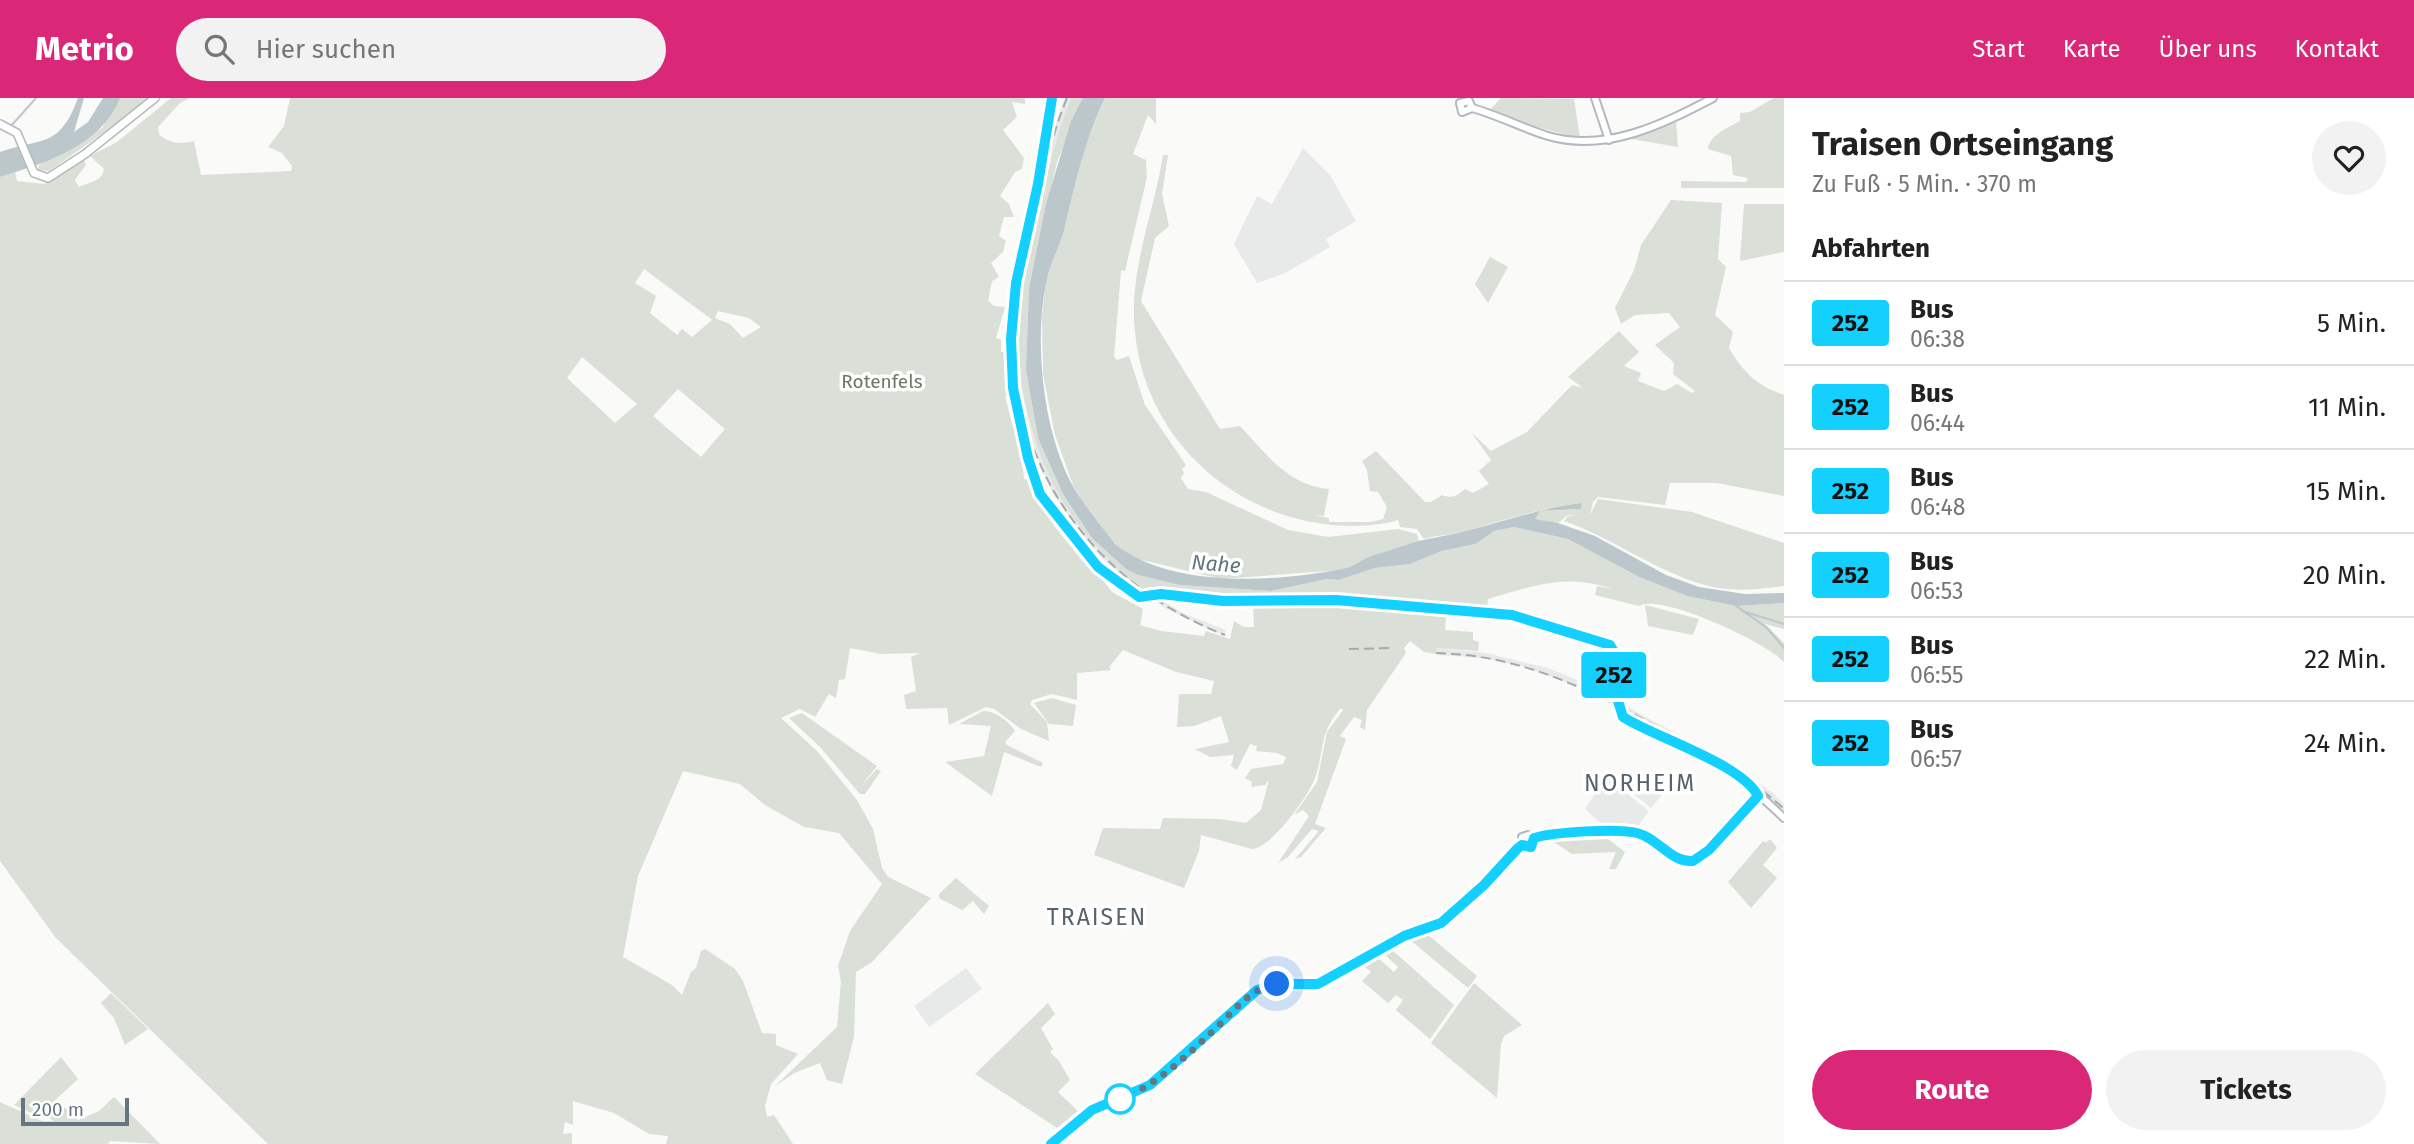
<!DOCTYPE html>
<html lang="de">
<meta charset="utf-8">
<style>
body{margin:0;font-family:"Fira Sans",sans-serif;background:#f2f2f2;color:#222;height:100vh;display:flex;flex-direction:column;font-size:26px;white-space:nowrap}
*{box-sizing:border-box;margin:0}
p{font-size:23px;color:#767676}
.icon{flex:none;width:38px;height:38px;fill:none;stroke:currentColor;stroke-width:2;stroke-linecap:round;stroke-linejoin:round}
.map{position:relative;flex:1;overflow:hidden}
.panel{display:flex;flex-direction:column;background:#fff;width:630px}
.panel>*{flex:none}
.badge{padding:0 14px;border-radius:5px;font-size:24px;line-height:46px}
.scale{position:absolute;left:21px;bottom:18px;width:108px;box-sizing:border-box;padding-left:7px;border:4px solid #657683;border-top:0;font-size:19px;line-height:24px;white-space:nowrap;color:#657683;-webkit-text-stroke:5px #fff;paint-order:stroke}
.you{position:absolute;width:35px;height:35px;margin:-18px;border:5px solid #fff;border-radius:50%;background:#1a73e8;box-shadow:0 0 0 10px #1a73e833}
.map>.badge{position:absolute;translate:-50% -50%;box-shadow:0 0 0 4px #fff}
h2{padding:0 28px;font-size:26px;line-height:63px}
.round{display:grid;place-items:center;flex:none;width:74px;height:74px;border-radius:37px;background:#f2f2f2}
.summary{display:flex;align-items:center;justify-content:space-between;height:119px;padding:0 28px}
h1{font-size:33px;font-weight:700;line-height:52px}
.action{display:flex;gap:14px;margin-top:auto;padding:14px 28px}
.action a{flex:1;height:80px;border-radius:42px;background:#db2777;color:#fff;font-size:28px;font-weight:700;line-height:80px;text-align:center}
.action a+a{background:#f2f2f2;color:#222}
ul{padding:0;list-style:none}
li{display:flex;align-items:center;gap:21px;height:84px;padding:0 28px;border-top:2px solid #e0e0e0}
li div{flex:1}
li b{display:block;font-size:26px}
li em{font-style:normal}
li .badge{min-width:77px;font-weight:700;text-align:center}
header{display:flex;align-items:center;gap:42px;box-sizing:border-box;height:98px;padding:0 35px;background:#db2777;color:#fff}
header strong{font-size:33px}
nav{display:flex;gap:38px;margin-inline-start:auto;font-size:24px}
.search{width:490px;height:63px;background:#f2f2f2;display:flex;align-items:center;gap:18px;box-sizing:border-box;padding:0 24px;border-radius:38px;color:#767676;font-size:26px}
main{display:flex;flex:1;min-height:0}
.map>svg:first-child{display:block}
.built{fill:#e8e9e9}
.green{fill:#dadfd7;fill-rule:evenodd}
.water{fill:#bbc7cb}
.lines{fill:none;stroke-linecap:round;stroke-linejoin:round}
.stream{stroke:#bbc7cb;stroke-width:2}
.secondary-casing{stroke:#b3babf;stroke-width:10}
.primary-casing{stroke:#b5babe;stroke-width:10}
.secondary{stroke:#fff;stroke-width:6}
.primary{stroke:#fff;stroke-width:7}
.rail{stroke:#a2aab0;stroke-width:2;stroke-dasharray:10 5;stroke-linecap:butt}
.line-casing{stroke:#fff;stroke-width:16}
.line{stroke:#14d0ff;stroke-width:10}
.walk{stroke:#657683;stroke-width:7;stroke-dasharray:0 12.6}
.stop-dot{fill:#fff;stroke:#14d0ff;stroke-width:3.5}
.labels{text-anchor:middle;stroke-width:7;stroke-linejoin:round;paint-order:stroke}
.park-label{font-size:19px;fill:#687a64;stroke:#fff}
.water-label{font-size:21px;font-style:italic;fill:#60757c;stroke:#fff}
.quarter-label{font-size:23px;letter-spacing:2px;fill:#57646e;stroke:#fff}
</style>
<header>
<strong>Metrio</strong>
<div class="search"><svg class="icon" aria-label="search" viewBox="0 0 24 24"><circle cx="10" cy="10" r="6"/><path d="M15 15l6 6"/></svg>Hier suchen</div>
<nav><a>Start</a><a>Karte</a><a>Über uns</a><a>Kontakt</a></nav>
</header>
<main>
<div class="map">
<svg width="1784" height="1046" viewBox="0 0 1784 1046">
<rect width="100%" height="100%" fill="#fafaf8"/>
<g class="built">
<path d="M1065,0h6l-22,67 -28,137v74l10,52 9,26 33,62 24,32 57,48 31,18 41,16 -2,6 -59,-28 -33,-23 -37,-33 -42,-58 -23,-52 -15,-66 -2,-31 6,-70 32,-140z"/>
<path d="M1303,50l27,27 26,46 -30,18 4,8 -47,27 -26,9 -23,-39 23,-48 15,8z"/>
<path d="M1436,550l50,5 62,15 34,14 150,82 41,29 11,11v7l-37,-31 -34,-21 -133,-72 -58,-21 -40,-8 -45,-3z"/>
<path d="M1637,672l26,17 1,5 -13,16 -26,-21z"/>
<path d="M1606,679l43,34 -13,18 -30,-1 -21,-19z"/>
<path d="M966,870l16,21 -53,38 -15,-21z"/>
</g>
<g class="green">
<path d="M120,0h33l-104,73 -11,-1 1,-5 63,-37z"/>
<path d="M171,0h19l-10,5 -22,24 1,7c9,9 22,11 35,7l7,34 90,-4 1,-5 -10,-13 -14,-6 16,-21 6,-28h735v6l-13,-2 5,15 -14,13 21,28 -2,11 -7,3 -15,24 9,8 5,13h-10l-5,19 7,5 -3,11 -12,11 8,14 -7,4 -4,20 6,5 11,1 -9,31 5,2v12h5l2,23 -4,1 5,1 -2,14 4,2 -6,3 8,31h5l-3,6 6,12 3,34 8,2 4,10 -3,4c15,25 34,47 53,70l3,-3 23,30 31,17 -3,16 21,6 43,5 2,-5 24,8 4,-18 10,6h10l-1,-24 79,-1 99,9 15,5 -1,14 28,2v8l6,2 -1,9 -41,-3 -1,6 -12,-2 -14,-11 -6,7 2,5 -39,57 -2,20 -5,-3 2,-7 -8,-3 -14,19 6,3 -31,85 11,4 -25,29 -6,2 24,-28 -7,-2 -24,28 -10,6 31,-47 -6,-6 -9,5 23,-33 10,-50 16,-22 -2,-2c-23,26 -16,42 -26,70 -7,19 -44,70 -63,71l-51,-14 -2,16 -15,37 -90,-33 9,-27 57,1 3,-11 57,1 26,4 15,-13 8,-30 -4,5 -14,2 1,-5 -7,-4 6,-9 32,-5 3,-7 -9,-4 -21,-2 1,-5 -7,-2 -13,26 -6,-4 3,-11 -24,2 -15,-8 34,-7 -8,-26 -27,10 -17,1 2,-33h32l3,-13 -38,-9 -53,-22 -14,17 2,3 -34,3v27l-25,-6 -20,6 -2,4 17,18 2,19 -28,-12 -27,-20 -8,-2 -37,18 -2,-17 -41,1 -2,-14 12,-4 -5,-34 9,-4 -39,1 -31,-6 -5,31 -6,1 -3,18 -7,-4 -14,23 -15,-8 -19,9 36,33 40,49 16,29 9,39 6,9 43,21 -59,64 -16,10 -2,65 -12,47 -15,-4 -7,-17 -26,10 -20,14 63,-60 4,-45 -3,-16 12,-35 32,-47 -43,-51 -35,-6 -39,-22 -25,-21 -57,-13 -45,105 -15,81 49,28 10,10 9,-23 5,-4 5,-17 4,-2 30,20 8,12 19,52 14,1v11l22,9 -27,30 -6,22 2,11 7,-2 19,29h-127l2,-8 -19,-2 -35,-21 -41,-12v24l-8,-3 -2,12 9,-1v11h-304l-212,-206 -56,-77v-684l15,-5 2,9 27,3 40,-24 2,5 -11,15 4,7c10,-5 23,-5 25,-18l-14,-13 27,-14zM644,171l67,50 1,1 -20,17 -10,-8 -5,6 -27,-22 6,-17 -21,-13zM718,213l31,7 12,9 -18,11 -13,-14 -15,-6zM582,259l55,47 -22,19 -48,-45zM678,291l47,40 -24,28 -48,-41z"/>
<path d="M1071,0h12l-26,64 -28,127 -3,81 12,68 25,56 29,44 34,31 54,16 91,6 56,-12 12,1 36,-12 35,-4 32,-13 34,-7 18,-13 20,-4 54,12 71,38 48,19 49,10 48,-3v26l-19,-5 19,19v19c-17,-19 -123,-69 -145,-56l-44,-11 2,-9 15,3c-46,-16 -79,-3 -124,10l-1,10c-53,-2 -105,-11 -158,-13 -59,-2 -120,7 -179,-4 -14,-3 -46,-37 -56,-48 -57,-65 -83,-155 -73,-241 3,-28 10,-55 16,-83 9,-42 18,-82 34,-122z"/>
<path d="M1105,0h51v26l-8,-9 -15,39 13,6 1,17 -22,94 -4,-1 -7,87 3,3 12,-4 16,49 41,60 -4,4 2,4 -3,5 7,11 18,3 82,38 40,7 70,-8 19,5 2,7 -78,29 -120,9 -87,-21 -19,-14 -33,-43 -9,-16 -18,-50 -12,-61 -1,-58 4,-35 19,-57 13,-62z"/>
<path d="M1501,0l73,1 6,39 -52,-13 -38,-15z"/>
<path d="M1774,0h10v90h-103v-7l65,1 2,-4 -15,-3 -2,-19 -23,-7c2,-15 20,-21 32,-28v-8l10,-1z"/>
<path d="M1676,22l2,27 -52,-9z"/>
<path d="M1163,57h5l-6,39 7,32 -14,12 -14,63 79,128 20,-3c27,29 48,59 89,63l-5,27 -12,-1 17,3v4h42l12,-3 4,-12 -9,-15 -8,-1 -3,-21 -5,-9 14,-10 49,51h6l11,-7c10,4 15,1 23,-6l8,4 16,-9 -10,-13 12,-11 -20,-28 20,19 36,-19 45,-47 11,3 -15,-11 51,-46 20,21 -15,14 17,7 -3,8 26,10 13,-7 15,9 3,-2 -22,-17 1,-11 -19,-18 25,-18 -11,-14 -34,2 -14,9 -6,-16 19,-38 7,-25 30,-45 51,3 -4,56 8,8 -11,48 18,17 -4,16c14,24 28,38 55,47v101l-67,-13h-47l-5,22 -67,-8 -5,5 -3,13 8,-16 94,13 92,31v43c-24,3 -47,6 -71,1 -48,-10 -100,-49 -149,-66l4,-5 10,-1h-10l-10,8 -24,-4 6,-8 35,-1 6,-7c-42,5 -78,17 -118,29 -13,3 -26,3 -39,7l-7,-10 -17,-2 -2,-7c-31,9 -69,7 -100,-1 -88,-23 -154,-95 -163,-187 -7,-60 19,-119 28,-177z"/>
<path d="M1744,106h40v48l-44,9z"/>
<path d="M1490,159l18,10 -20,36 -13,-19z"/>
<path d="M1645,507l54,14 -6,16 -45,-9z"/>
<path d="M1052,600l24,7 -3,21 -24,-2 -15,-21z"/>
<path d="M983,613c11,-1 27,11 32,20l-10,11 2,3 36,18 -2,4 -37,-15 -12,44 -47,-34 39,-6 7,-30 -32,-2z"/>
<path d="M802,615l75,53 -16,20 16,-17 4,2 -16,23h-5l-40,-47 -31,-29z"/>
<path d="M1608,741l17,13 -9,17h-7l7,-17 -44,2 -18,-12z"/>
<path d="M1770,741l7,9 -14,17 14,13 -26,30 -23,-26 35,-41 3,2z"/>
<path d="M956,780l33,28 -5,8 -11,-13 -11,9 -23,-12v-4z"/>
<path d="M1428,837l49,41 -9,12 -58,-48z"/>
<path d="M1391,851l63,56 -24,34 -34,-29 7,-10 -7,-5 -8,8 -26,-22 9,-9 -6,-5 13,-9 16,14 4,-5 -14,-13z"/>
<path d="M1474,885l48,42 -18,11 -3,8 -4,54 -66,-55z"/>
<path d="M111,895l37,36 -23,16 -11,-27 -13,-15z"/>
<path d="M1048,905l7,11 -14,14 12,21 -3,3 9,9 11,19 -12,12 20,19 -21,17 -82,-54z"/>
<path d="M61,959l17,22 -40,37 -24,-11z"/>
<path d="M114,999l46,47 -50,-3 -2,3h-108v-42l42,19h12l-9,-6 14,-13 19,18 21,-9z"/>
</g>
<g class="water">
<path d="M78,0h6l-10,34 14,-10 15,-24h17c-19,48 -75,65 -120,79v-25c43,-15 59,-3 78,-54z"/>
<path d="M1083,0h22c-21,44 -30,85 -41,132 -5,17 -13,32 -17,49 -14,61 -4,155 27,209 12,20 27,37 41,56 56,45 160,38 227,25 12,-2 19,-9 29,-13 13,-4 27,-8 41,-13 15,-5 30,-6 46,-10 43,-10 80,-25 124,-30l-1,6 -41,2 -5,8 23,4 37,13 71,39 33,12 46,7 39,-1v10l-48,3 -49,-10 -48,-19 -71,-38 -54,-12 -20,4 -18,13 -34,7 -32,13 -35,4 -36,12 -12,-1 -56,12 -91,-6 -41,-10 -13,-6 -34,-31 -29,-44 -25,-56 -12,-68 3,-81 17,-85 25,-83z"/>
</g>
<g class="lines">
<g class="stream">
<path d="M11,28l25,-28"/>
<path d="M1735,507l32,23 17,20"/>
<path d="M1742,513l42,13"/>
</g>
<g class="secondary-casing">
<g id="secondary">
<path d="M1052,0l-14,86 -22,99 -5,56 1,37 25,110 9,17 53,64 26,23 14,7 22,-3 62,7 108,-1 181,15 98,30 7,13 -3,30 9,29 101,51 29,21 31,29"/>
<path d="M1595,0l14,42"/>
<path d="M1460,5l2,9 10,-4"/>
<path d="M1460,5l9,-2 3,7"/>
<path d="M1472,10c26,7 50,20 76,28 59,17 115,-12 165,-38"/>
<path d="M1533,740c21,-7 89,-12 108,-4 19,8 32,29 52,27l16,-11 49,-54"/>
<path d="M1522,747l9,2 2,-9"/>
<path d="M1051,1046l36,-31 50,-20 18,-11 102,-92 16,-6 31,2 18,-4 81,-46 38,-13 43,-38 38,-40v-8l6,-2 5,3"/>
</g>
</g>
<g class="primary-casing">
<path id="primary" d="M0,26l17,9 17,40 14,5 37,-24 70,-56"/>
</g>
<use href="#secondary" class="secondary"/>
<use href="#primary" class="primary"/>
<g class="rail">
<path d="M1067,0c-15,36 -23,74 -32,113 -10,43 -20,87 -20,131 -2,134 88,246 210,293"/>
<path d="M1349,551l45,-1"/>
<path d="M1436,555c89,2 161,40 236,82 40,22 79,43 112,74"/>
</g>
</g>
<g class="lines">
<g class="line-casing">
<path id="line" d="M1051,1046l41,-34 58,-25 107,-95 20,-6h41l86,-48 37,-13 43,-38 33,-36 5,-4 9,2 3,-9c19,-6 84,-10 103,-5 21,5 34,30 56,28l16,-11 49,-54c-16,-32 -104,-59 -135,-79l-9,-29 3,-31 -7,-12 -98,-30 -176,-15 -113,1 -62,-7 -22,3 -41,-30 -58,-73 -12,-36 -15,-70 -2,-49 5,-56 22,-99 14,-86"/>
</g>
<use href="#line" class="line"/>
<path class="walk" d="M1120,1001c38,-14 67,-44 96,-71 19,-18 34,-40 61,-44"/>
</g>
<circle class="stop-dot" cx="1120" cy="1001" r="14"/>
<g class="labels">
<g class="park-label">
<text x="882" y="290">Rotenfels</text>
</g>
<g class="water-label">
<text transform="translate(1216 466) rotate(4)" y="7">Nahe</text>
</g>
<g class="quarter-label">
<text x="1640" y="693">NORHEIM</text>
<text x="1097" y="827">TRAISEN</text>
</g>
</g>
</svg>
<div class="scale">200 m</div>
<div class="you" style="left:1277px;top:886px"></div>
<b class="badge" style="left:1614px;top:577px;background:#14d0ff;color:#111">252</b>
</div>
<section class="panel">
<div class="summary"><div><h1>Traisen Ortseingang</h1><p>Zu Fuß · 5 Min. · 370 m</p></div><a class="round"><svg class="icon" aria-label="heart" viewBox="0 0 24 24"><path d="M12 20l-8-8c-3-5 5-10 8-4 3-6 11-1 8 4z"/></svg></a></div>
<h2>Abfahrten</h2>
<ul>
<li><span class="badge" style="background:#14d0ff;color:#111">252</span><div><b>Bus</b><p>06:38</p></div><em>5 Min.</em></li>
<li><span class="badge" style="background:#14d0ff;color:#111">252</span><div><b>Bus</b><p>06:44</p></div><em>11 Min.</em></li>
<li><span class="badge" style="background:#14d0ff;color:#111">252</span><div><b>Bus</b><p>06:48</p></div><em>15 Min.</em></li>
<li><span class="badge" style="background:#14d0ff;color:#111">252</span><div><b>Bus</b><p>06:53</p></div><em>20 Min.</em></li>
<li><span class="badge" style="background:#14d0ff;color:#111">252</span><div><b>Bus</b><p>06:55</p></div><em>22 Min.</em></li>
<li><span class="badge" style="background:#14d0ff;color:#111">252</span><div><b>Bus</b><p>06:57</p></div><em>24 Min.</em></li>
</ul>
<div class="action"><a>Route</a><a>Tickets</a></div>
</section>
</main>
